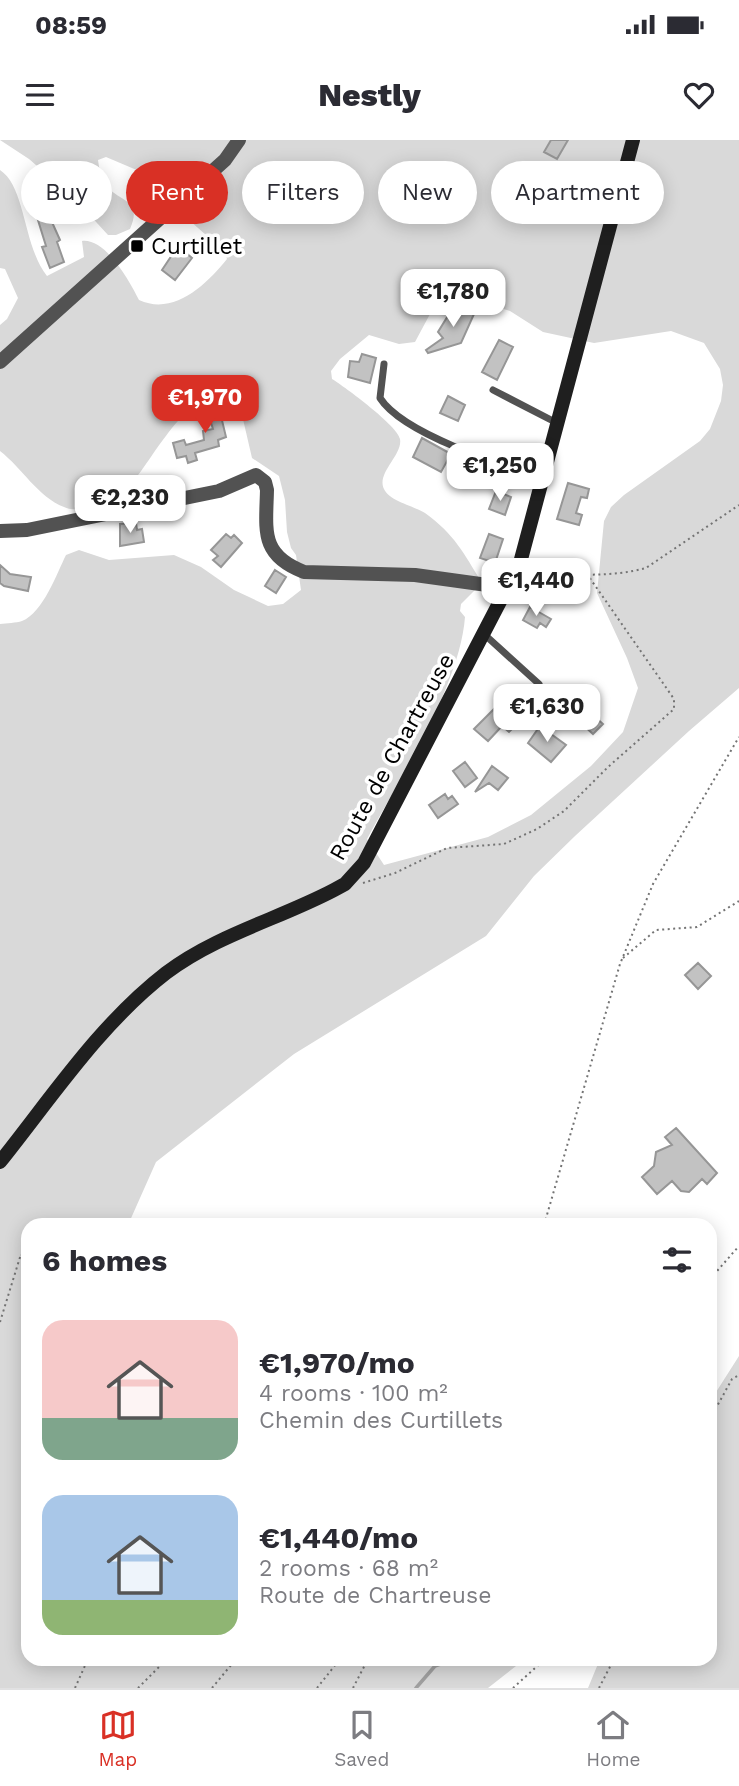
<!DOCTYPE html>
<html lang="en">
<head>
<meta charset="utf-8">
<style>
  body { margin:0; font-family:"Work Sans",sans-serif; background:#f7f7f7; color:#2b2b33; height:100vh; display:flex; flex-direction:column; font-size:26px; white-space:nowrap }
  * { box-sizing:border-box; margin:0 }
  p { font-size:23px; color:#7c7c81 }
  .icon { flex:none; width:38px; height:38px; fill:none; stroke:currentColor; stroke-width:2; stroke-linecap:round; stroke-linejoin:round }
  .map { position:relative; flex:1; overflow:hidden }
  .details { position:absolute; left:21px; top:1078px; width:696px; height:448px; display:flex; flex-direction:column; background:#fff; border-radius:21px; box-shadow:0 4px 18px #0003 }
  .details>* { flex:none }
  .banner { position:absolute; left:21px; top:21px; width:698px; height:63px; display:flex; gap:14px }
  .price { position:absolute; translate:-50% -60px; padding:0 16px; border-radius:14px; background:#fff; color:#222; font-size:23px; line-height:46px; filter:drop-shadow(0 2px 4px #0008) }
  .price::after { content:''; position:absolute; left:50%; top:42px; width:21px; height:16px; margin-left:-10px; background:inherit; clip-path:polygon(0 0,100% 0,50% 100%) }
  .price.current { background:#d93025; color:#fff }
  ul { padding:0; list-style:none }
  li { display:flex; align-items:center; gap:21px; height:175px; padding:0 21px }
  li span { display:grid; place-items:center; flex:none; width:196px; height:140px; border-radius:21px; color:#555 }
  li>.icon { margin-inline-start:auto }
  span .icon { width:84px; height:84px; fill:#fffc; stroke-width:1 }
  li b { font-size:30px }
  h2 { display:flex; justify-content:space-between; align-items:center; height:84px; padding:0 21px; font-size:30px }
  .chip { padding:0 24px; border-radius:32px; background:#fff; box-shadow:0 4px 18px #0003; font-size:24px; line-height:63px }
  .chip.current { background:#d93025; color:#fff }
  .status { display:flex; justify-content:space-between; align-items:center; height:49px; padding:0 35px; background:#fff; direction:ltr }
  .status svg { height:19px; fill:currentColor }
  header { display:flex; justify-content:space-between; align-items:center; height:91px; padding:0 21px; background:#fff; font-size:32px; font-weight:800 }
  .tab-bar { display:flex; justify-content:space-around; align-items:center; height:98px; border-top:2px solid #e1e1e2; background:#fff; font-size:19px; color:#7c7c81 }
  .tab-bar a { display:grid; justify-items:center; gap:4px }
  .tab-bar .current { color:#d93025 }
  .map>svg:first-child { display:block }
</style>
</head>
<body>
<div class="status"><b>08:59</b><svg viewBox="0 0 49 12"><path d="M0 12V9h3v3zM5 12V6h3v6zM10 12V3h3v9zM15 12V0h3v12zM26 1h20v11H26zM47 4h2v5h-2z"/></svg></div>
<header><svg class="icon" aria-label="menu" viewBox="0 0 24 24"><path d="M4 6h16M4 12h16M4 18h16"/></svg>Nestly<svg class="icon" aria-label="heart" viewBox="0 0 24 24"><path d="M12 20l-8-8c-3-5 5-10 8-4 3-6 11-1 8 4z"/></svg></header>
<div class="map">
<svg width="739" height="1548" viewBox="0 0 739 1548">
  <rect width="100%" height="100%" fill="#fff"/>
  <path fill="#d9d9d9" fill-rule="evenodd" d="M0,0H739V548L689,591L575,696L534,736L486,796L294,914L156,1022L128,1085H28V1519H342L350,1526L354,1519H525L488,1548H0V484C7,483 16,483 22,481C43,473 57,433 66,415L79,410L109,420L174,415L201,427L234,450L268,466L283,464L301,450L296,415L291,408L287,392L285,360L279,336L252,318L239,262C202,226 155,315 136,338C125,350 106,360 90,366C82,369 72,371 64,367C38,357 22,328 0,311V185L7,179L18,158L5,129L0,128V30C26,47 23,106 47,136L84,117L82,101C106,98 130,142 139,160C174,176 206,145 227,119L224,111L189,80L188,72L192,65L189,39L176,30L139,31L106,17L98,20C99,26 100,36 104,42C116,63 144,57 130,89L116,95H108L75,59L29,19ZM453,153L510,171L543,192L594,203L671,191L704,203L720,229L723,245L721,261L710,289L700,301L624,355L611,367L604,381L597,453L627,518L638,548L623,592L591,626L531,675L488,697L384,725L367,699C400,638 460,545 465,477L460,471L461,464L482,443C463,412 455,395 425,373C414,366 389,361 384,349C376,333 403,315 400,299C398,286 345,247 332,239L331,231L340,219L369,195L399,204L415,202L430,174Z
    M739,1216V1548H588L600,1519H710L711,1260Z"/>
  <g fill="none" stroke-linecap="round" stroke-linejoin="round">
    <path stroke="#a0a0a0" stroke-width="3.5" d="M416,1548L435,1526L454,1519"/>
  </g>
  <path fill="#c2c2c2" stroke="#969696" stroke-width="2" d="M551,0H568L557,19L544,12Z
    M174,36L183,45L160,65L152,58Z
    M48,58L56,78L51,80L60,100L57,102L64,122L50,128L42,107L46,106L33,64Z
    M178,106L192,118L175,140L162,130Z
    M454,166L474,174L461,203L428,213L426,210L443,198L438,192Z
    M499,200L513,207L497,240L482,232Z
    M362,214L376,218L370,243L348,237L350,221L359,222Z
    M448,256L465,265L458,281L440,273Z
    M225,260L228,268L220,272L226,297L218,300L219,306L195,313L197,320L188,323L186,316L177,318L173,303L184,300L186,305L204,300L203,291L213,289L206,267Z
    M422,298L451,314L441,332L413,317Z
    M568,343L589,349L587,358L581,357L576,373L582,375L579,385L557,379Z
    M496,351L511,357L505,375L489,369Z
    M136,383L137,390L142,389L144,402L120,406V384Z
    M226,394L231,398L234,395L242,403L221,427L213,420L218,416L211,410Z
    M489,394L503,399L495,423L480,418Z
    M0,425L10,434L31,437L28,451L4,446L0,443Z
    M275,430L286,437L276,453L265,446Z
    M530,467L551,479L546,487L540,483L537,488L523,480Z
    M576,560L603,584L593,594L566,569Z
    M512,563L525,576L509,592L502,586L488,601L474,589L496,567Z
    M540,586L566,605L551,622L528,603Z
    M465,622L477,638L465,647L453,631Z
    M492,626L508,638L498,650L489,643L475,652Z
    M445,654L448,659L452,656L458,664L438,678L429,665Z
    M698,823L711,836L698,849L685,835Z
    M676,988L717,1033L707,1044L702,1039L689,1052L681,1051L672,1041L657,1054L642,1037L654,1026L656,1012L672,1005L665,997Z"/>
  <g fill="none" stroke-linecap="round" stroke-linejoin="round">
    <path stroke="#747474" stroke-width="2" stroke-dasharray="2 3.5" stroke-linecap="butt" d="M533,427C567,437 613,437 646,428L739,365
      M363,743L395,733L447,708L504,704L537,689L564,671L608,627L674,569V559L587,434
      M623,818L656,790L697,787L739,761
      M544,1085L620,824L653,744L739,597
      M710,1139L739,1106
      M0,1182L21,1114L28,1122
      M710,1279L732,1239L739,1235
      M75,1548L88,1519
      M138,1548L167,1519
      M212,1548L236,1519
      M317,1548L340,1519
      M353,1548L368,1519
      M513,1548L545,1519
      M599,1548L614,1519"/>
    <path stroke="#525252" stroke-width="7" d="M384,224L380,258C403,294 503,326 544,337
      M493,250L557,283
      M485,495L539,544"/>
    <path stroke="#525252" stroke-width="14" d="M0,391L27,390L219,351L256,335L265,342L267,350C266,391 260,415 304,432L415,435L509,448"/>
    <path stroke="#525252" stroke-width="14" d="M0,222L225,20L239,0"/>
    <path stroke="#1f1f1f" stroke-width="14" d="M0,1022C52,957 100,884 166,833C216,795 279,779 334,750L345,744L364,723L520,423L633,0"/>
  </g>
  <rect fill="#000" stroke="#fff" stroke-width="2.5" x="130" y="99" width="14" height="14" rx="3.5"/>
  <g text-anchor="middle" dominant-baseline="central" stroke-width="7" stroke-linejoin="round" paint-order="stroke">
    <g font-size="23" fill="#000" stroke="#fff" text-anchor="start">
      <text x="151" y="106">Curtillet</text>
    </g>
    <g font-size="23" fill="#000" stroke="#fff">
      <text transform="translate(392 617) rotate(-61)">Route de Chartreuse</text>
    </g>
  </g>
</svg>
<b class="price" style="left:453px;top:189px">€1,780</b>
<b class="price current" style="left:205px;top:295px">€1,970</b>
<b class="price" style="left:500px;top:363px">€1,250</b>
<b class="price" style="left:130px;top:395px">€2,230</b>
<b class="price" style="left:536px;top:478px">€1,440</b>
<b class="price" style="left:547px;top:604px">€1,630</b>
<div class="banner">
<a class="chip">Buy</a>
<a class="chip current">Rent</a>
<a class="chip">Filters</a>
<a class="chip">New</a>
<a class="chip">Apartment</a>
</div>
<section class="details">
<h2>6 homes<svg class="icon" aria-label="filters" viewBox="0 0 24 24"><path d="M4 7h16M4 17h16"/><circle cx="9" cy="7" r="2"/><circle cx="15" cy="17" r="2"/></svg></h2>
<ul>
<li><span style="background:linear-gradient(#f6c9c9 70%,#7fa58c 0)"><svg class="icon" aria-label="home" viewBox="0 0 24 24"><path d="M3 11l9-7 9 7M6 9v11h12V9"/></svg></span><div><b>€1,970/mo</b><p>4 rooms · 100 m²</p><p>Chemin des Curtillets</p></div></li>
<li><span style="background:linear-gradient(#a9c7e8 75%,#8fb573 0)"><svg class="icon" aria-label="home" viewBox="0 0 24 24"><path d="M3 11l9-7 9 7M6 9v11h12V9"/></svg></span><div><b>€1,440/mo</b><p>2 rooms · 68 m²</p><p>Route de Chartreuse</p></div></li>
</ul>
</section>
</div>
<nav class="tab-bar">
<a class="current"><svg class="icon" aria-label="map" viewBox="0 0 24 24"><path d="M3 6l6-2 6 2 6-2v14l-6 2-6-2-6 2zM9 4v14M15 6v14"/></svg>Map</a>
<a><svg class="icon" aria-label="saved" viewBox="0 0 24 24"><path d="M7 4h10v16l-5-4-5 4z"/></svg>Saved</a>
<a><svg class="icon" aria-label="home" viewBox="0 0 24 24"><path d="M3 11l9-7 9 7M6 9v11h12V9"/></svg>Home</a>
</nav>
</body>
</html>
